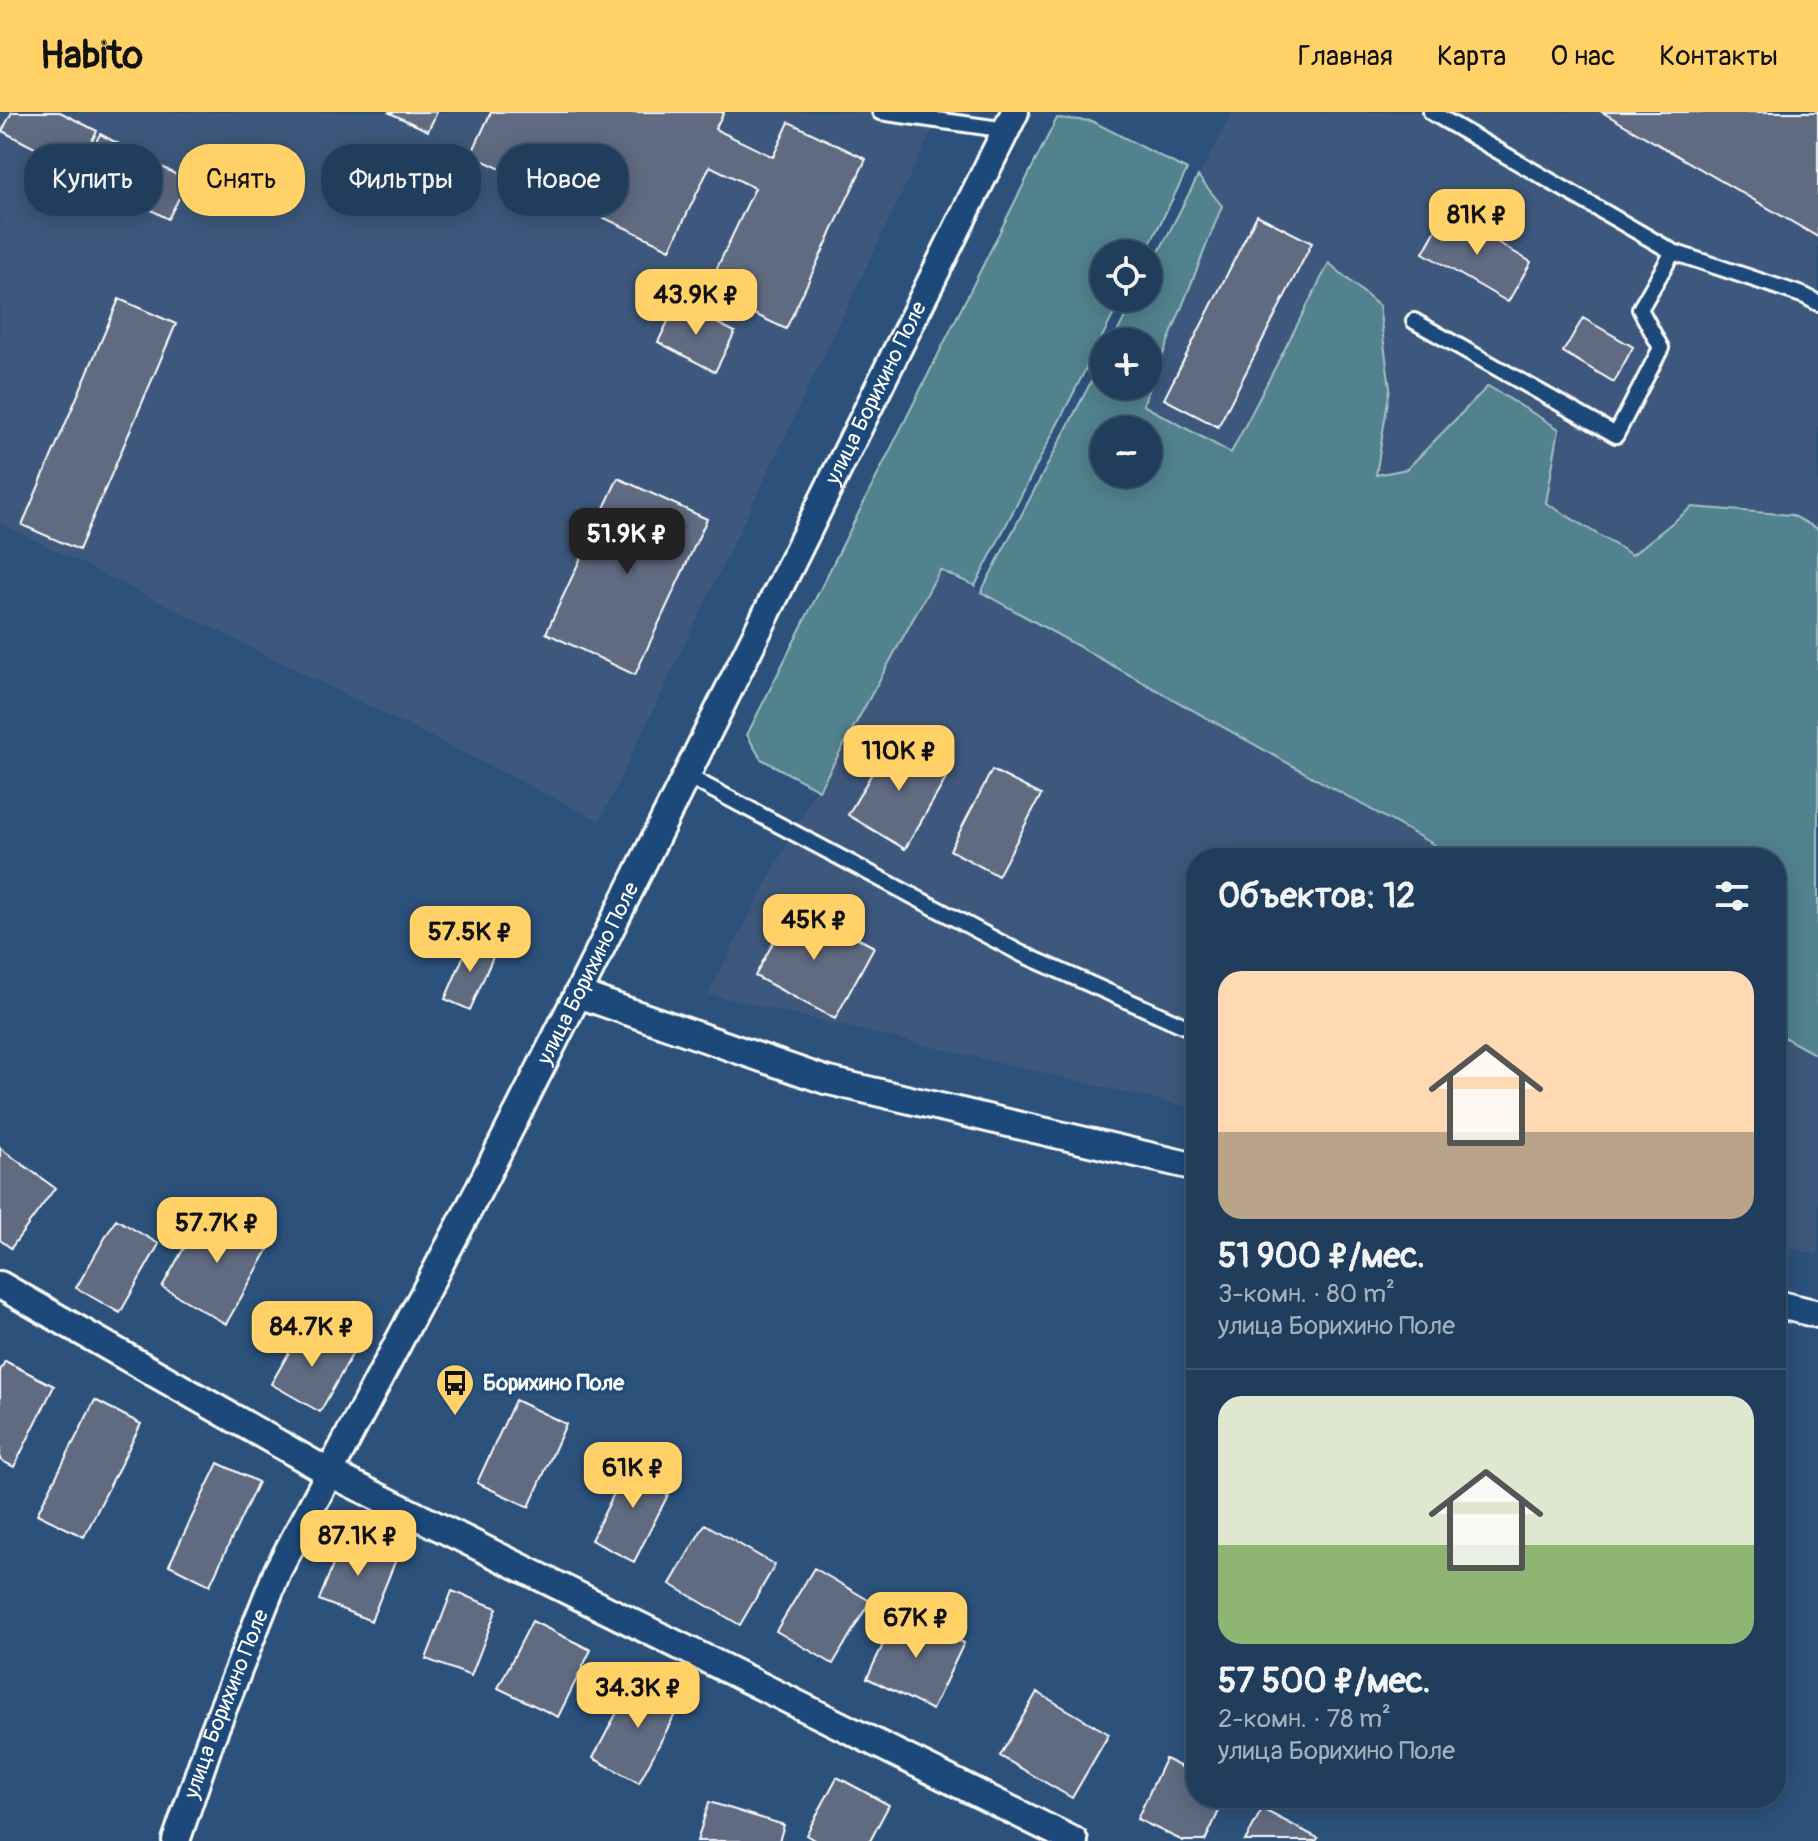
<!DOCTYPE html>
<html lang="ru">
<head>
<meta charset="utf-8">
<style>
  body { margin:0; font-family:Pangolin,sans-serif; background:#294462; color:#f1f3f6; height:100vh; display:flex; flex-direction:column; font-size:30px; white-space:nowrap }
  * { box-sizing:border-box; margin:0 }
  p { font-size:26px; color:#a2aebb }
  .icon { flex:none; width:44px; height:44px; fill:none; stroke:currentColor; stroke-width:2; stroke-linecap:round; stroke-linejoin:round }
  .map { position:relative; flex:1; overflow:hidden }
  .details { position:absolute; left:1186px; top:736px; width:600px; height:960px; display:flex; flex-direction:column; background:#213d5c; border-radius:32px; box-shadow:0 4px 20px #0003,0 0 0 2px #3e5672 }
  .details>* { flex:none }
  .top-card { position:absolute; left:24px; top:32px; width:760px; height:72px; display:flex; gap:16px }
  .tools { position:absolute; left:1090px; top:128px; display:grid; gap:16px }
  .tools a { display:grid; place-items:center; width:72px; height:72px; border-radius:50%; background:#213d5c; box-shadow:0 4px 20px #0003,0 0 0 2px #3e5672; font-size:40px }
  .price { position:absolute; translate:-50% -68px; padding:0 18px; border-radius:16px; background:#ffd166; color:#111; font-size:26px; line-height:52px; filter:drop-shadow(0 2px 4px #0008) }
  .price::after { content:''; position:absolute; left:50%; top:48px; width:24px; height:18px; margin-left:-12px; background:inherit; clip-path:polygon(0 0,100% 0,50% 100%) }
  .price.on { background:#222; color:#fff }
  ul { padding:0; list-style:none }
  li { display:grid; align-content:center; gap:16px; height:424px; padding:0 32px }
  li+li { border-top:2px solid #3e5672 }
  li span { display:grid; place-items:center; height:248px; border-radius:24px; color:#555 }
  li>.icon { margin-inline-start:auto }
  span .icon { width:144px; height:144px; fill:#fffc; stroke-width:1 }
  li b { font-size:34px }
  h2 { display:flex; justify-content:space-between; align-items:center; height:96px; padding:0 32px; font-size:34px }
  .tag { padding:0 28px; border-radius:32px; background:#213d5c; box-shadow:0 4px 20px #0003,0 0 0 2px #3e5672; font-size:28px; line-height:72px }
  .tag.on { background:#ffd166; color:#111 }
  header { display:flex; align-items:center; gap:48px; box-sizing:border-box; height:112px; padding:0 40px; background:#ffd166; color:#111 }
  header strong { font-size:38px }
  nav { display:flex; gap:44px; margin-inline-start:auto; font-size:28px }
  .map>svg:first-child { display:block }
</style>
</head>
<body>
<header>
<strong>Habito</strong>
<nav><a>Главная</a><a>Карта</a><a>О нас</a><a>Контакты</a></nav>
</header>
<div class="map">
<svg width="1818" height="1729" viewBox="0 0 1818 1729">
  <rect width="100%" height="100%" fill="#2c517b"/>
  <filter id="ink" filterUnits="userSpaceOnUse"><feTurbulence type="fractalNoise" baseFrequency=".0125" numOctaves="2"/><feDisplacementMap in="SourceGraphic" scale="16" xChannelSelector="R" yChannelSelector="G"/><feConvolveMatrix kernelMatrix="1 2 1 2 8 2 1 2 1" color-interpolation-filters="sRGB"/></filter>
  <g filter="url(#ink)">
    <path fill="#3c597c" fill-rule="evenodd" d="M0,0H941L600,709L0,411Z
      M1233,0H1818V1143L1776,1133V746H1196V997L708,882L932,457L982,480L1104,245V274H1148V230H1112L1135,186H1148V161ZM1104,318H1148V362H1104Z"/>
    <path fill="#51828d" stroke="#a8c0c6" stroke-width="2" fill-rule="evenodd" d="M1057,6L1092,9L1187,58L1145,142H1104V186H1122L975,474L940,458L819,678L761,647L747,623Z
      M1198,64L1222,94L1143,293L1231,341L1329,151L1379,194L1390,276L1376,363L1407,357L1488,274L1559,317L1546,391L1632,443L1692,395L1792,403L1818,417V944L1776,921V746H1458L981,480L1104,245V274H1148V230H1112L1135,186H1148V161ZM1104,318H1148V362H1104Z"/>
    <path fill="#606b80" stroke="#fff" stroke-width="2" d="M12,0H60L97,19L77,58L2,19Z
      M388,0H437L428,19Z
      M491,0H724L715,17L773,45L789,10L866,47L786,217L706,179L755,76L710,54L670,137L471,43Z
      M1602,0H1818V125Z
      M100,22L188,69L168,107L80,60Z
      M1446,100L1531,150L1508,190L1423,141Z
      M1257,103L1312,131L1218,315L1164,287Z
      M119,187L176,212L79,438L22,413Z
      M677,191L735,220L715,260L658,230Z
      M1583,206L1633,235L1614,270L1563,240Z
      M618,366L707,407L635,563L546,521Z
      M893,625L951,658L905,737L848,703Z
      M992,658L1041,683L998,764L950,738Z
      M794,792L874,835L835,907L755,864Z
      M471,827L496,838L470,898L445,887Z
      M0,1036L55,1076L11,1136L0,1128Z
      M207,1095L272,1131L226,1212L162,1175Z
      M116,1107L159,1132L120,1201L76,1176Z
      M304,1214L353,1241L320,1300L271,1272Z
      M5,1249L54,1274L14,1355L0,1348V1259Z
      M95,1288L141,1312L84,1425L37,1402Z
      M515,1288L566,1312L529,1395L477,1371Z
      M631,1347L675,1369L634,1450L591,1428Z
      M218,1351L258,1370L210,1473L169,1453Z
      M705,1412L775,1453L740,1513L670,1472Z
      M345,1423L397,1445L371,1509L319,1488Z
      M814,1456L870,1489L833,1552L776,1519Z
      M452,1479L497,1496L471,1564L426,1547Z
      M899,1499L964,1531L932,1598L867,1566Z
      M532,1509L591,1538L558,1605L498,1576Z
      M636,1564L682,1589L639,1671L593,1646Z
      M1037,1580L1109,1622L1072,1686L1000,1644Z
      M1165,1647L1196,1662V1686H1225L1205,1729H1183L1137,1707Z
      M837,1665L889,1693L870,1729H816L806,1723Z
      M709,1690L784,1713L779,1729H697Z
      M1262,1697L1318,1726L1316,1729H1245Z"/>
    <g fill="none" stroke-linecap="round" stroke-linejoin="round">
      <defs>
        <path id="service" d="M880,0L1007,18
          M1431,0L1673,140L1805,184L1818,191
          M1414,209L1616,323L1661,236L1640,197L1673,140
          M687,664L1022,842L1196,919"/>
        <g id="minor">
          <path d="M578,882L825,968L1196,1055"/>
          <path d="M0,1173L330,1361L1074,1729"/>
          <path d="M1776,1192L1818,1202"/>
          <path id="s1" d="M176,1729L210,1629L278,1458L473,1089L578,882L1015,0"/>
        </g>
      </defs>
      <use href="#service" stroke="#fff" stroke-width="20"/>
      <use href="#minor" stroke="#fff" stroke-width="32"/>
      <use href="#service" stroke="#1f4a7a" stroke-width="14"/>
      <use href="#minor" stroke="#1f4a7a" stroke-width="26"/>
    </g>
  </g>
  <defs>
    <symbol id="bus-pin" viewBox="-11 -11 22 30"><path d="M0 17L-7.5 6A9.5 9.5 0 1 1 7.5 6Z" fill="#ffd166" stroke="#1f4a7a"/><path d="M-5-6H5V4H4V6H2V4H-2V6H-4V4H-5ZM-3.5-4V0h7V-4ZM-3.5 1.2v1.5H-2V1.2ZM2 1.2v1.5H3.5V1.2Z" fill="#111"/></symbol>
  </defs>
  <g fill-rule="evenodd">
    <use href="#bus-pin" x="433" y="1249" width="44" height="60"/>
  </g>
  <g text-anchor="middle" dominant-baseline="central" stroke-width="6" stroke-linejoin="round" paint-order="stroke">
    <g font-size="22" fill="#fff" stroke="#1f4a7a">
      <text stroke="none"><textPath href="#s1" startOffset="1610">улица Борихино Поле</textPath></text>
      <text stroke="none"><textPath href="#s1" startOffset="962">улица Борихино Поле</textPath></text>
      <text stroke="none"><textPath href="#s1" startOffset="146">улица Борихино Поле</textPath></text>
    </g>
    <g font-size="22" font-weight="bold" fill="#fff" stroke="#1f4a7a" text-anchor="start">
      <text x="483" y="1271">Борихино Поле</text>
    </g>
  </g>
</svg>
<div class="tools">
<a><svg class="icon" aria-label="locate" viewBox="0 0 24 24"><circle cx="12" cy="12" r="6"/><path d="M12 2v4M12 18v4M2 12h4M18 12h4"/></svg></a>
<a>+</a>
<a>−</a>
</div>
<b class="price" style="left:1477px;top:145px">81K ₽</b>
<b class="price" style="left:696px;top:225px">43.9K ₽</b>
<b class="price on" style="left:627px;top:464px">51.9K ₽</b>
<b class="price" style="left:899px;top:681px">110K ₽</b>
<b class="price" style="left:814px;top:850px">45K ₽</b>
<b class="price" style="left:470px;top:862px">57.5K ₽</b>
<b class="price" style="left:217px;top:1153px">57.7K ₽</b>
<b class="price" style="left:312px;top:1257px">84.7K ₽</b>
<b class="price" style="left:633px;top:1398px">61K ₽</b>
<b class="price" style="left:358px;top:1466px">87.1K ₽</b>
<b class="price" style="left:916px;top:1548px">67K ₽</b>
<b class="price" style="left:638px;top:1618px">34.3K ₽</b>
<div class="top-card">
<a class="tag">Купить</a>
<a class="tag on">Снять</a>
<a class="tag">Фильтры</a>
<a class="tag">Новое</a>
</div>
<section class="details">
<h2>Объектов: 12<svg class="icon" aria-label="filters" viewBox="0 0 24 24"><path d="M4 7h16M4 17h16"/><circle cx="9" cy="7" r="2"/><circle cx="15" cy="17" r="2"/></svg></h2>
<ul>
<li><span style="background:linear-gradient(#ffd9b3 65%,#b9a48a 0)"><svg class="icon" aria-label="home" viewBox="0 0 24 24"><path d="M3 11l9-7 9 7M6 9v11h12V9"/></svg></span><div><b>51 900 ₽/мес.</b><p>3-комн. · 80 m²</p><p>улица Борихино Поле</p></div></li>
<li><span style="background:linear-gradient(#dfe7d0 60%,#8fb573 0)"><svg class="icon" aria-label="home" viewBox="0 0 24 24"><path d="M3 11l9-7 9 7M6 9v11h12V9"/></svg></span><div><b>57 500 ₽/мес.</b><p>2-комн. · 78 m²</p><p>улица Борихино Поле</p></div></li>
</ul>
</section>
</div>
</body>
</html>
